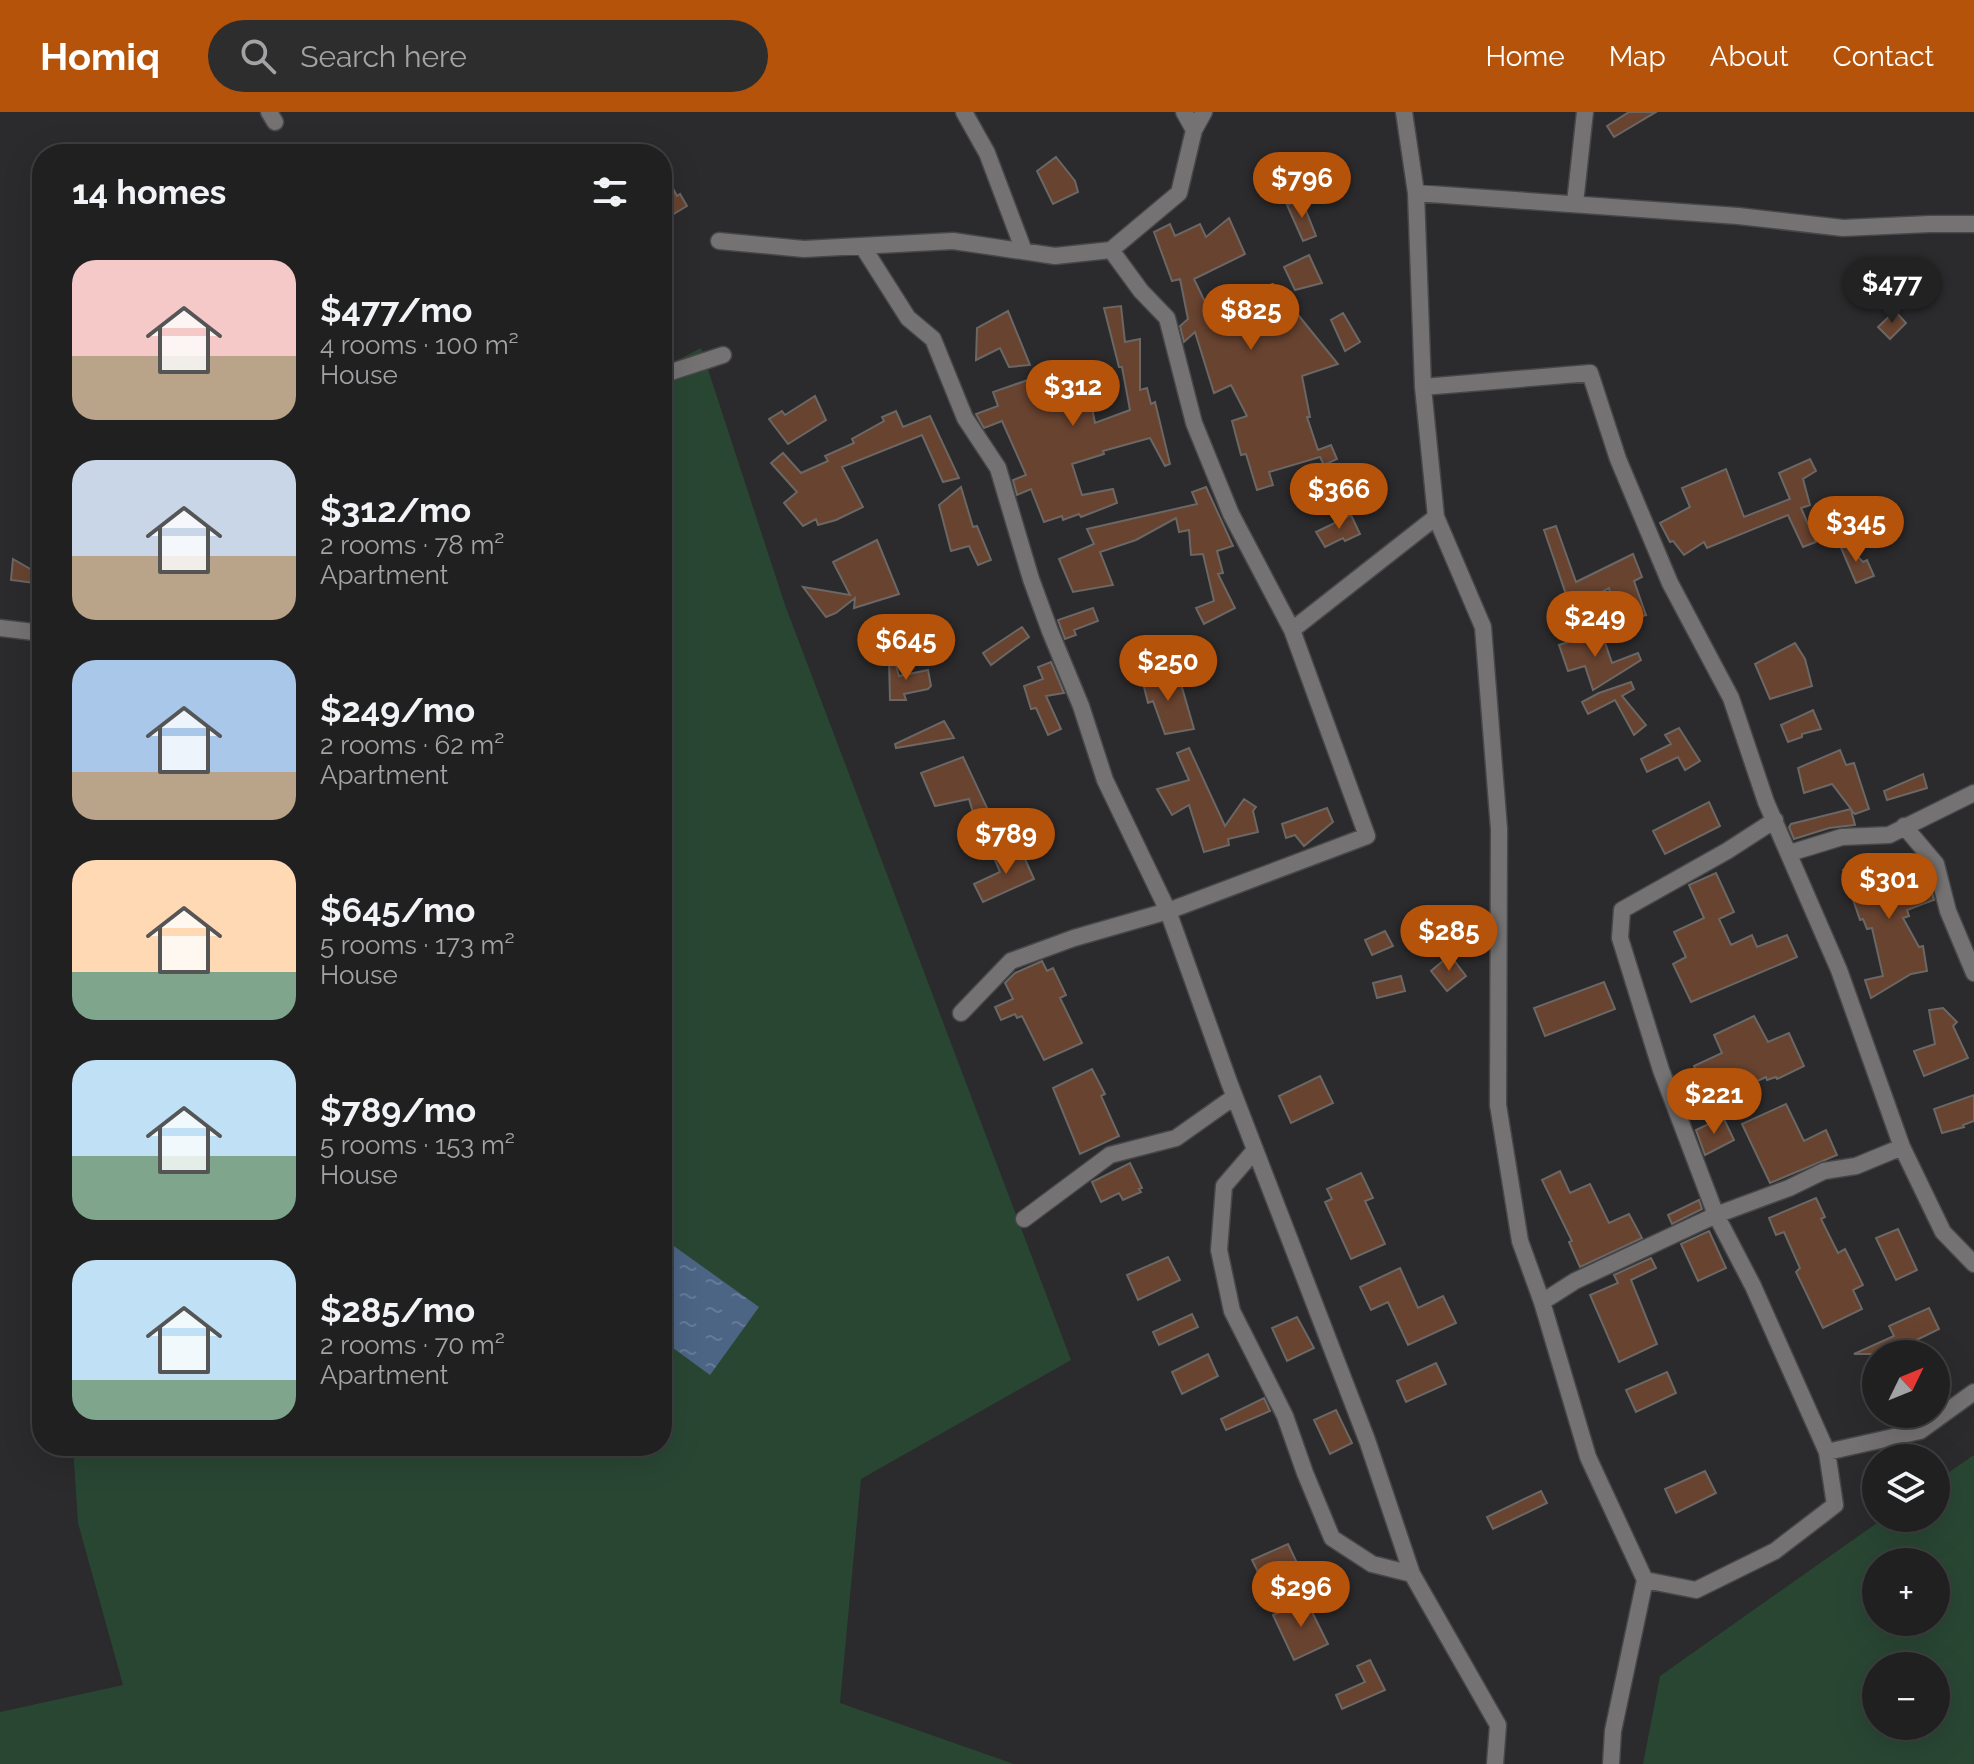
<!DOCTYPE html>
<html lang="en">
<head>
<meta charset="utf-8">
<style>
  body { margin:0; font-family:Raleway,sans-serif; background:#2d2d2e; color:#f1f3f6; height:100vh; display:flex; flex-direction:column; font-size:30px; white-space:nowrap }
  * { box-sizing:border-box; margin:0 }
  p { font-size:26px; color:#a2a3a5 }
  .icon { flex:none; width:44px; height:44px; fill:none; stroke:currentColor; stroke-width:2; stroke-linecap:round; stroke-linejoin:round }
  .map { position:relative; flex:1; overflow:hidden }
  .details { position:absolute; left:32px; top:32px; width:640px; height:1312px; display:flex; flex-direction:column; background:#202021; border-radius:32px; box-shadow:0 8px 32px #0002,0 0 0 2px #3d3e3f }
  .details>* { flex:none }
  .needle { width:52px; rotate:47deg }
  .buttons { position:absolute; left:1862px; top:1228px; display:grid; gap:16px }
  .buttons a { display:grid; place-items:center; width:88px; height:88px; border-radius:50%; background:#202021; box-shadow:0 8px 32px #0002,0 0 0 2px #3d3e3f; font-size:40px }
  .price { position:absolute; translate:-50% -68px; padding:0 18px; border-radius:28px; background:#b45309; color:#fff; font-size:26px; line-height:52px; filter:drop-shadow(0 2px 4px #0008) }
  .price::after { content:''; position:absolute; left:50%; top:48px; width:24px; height:18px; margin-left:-12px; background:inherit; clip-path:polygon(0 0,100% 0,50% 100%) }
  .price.active { background:#222; color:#fff }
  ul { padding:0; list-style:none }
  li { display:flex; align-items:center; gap:24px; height:200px; padding:0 40px }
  li span { display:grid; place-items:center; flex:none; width:224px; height:160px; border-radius:24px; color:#555 }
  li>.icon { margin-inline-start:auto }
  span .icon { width:96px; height:96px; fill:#fffc; stroke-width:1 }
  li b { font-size:34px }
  h2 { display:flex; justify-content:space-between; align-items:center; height:96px; padding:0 40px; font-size:34px }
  header { display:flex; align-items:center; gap:48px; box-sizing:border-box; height:112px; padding:0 40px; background:#b45309; color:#fff }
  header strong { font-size:38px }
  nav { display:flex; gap:44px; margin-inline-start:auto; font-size:28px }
  .search { width:560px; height:72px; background:#2d2d2e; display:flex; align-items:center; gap:20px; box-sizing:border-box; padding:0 28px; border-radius:44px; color:#a2a3a5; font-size:30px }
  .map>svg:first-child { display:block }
</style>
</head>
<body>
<header>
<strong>Homiq</strong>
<div class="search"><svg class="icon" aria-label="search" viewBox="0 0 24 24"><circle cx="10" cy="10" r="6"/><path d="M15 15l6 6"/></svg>Search here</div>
<nav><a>Home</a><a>Map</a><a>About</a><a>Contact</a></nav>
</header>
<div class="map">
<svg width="1974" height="1652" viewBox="0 0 1974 1652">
  <defs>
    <pattern id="water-ripples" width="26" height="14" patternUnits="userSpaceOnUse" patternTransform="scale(2)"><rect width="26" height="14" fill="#4c6585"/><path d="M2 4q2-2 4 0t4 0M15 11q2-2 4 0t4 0" fill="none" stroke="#657a96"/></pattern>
  </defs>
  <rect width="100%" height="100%" fill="#2b2a2c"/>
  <path fill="#294633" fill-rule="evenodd" d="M701,236L785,493L1071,1248L861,1367L840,1591L1014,1652H0V1600L123,1573L78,1411L73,1334H662V256Z
    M1974,1343V1652H1643L1660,1564L1884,1406H1936V1369ZM1876,1450H1936V1510H1876ZM1876,1554H1936V1614H1876Z"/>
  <path fill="url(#water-ripples)" d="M664,1127L759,1195L710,1263L662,1228Z"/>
  <path fill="#684330" stroke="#6a6765" stroke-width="2" d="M1629,0H1656L1614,25L1607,14Z
    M1056,45L1075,69L1078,80L1053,92L1037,59Z
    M662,56L677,84L680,82L687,94L672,103L662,87Z
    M1301,86L1316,124L1303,129L1287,93Z
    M1229,106L1245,142L1194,167L1206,192L1273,172L1338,252L1302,264L1310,305H1307L1318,338L1331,333L1337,347L1324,353L1320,345L1269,360L1273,373L1257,378L1246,342L1241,343L1232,309L1247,304L1231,273L1214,281L1195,220L1184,230L1180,214L1188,207L1180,167L1172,169L1154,120L1170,112L1175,124L1200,112L1206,125Z
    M1309,143L1322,171L1295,178L1284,155Z
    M1121,194L1125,230L1140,227V278L1147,276L1151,292L1155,290L1170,352L1165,354L1150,326L1103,339L1104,342L1072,352L1082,383L1113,377L1117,391L1081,405L1079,402L1063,408L1062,404L1044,410L1031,377L1017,383L1013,368L1026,363L1002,309L984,316L976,302L998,294L993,280L1083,249L1095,311L1130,298L1122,255H1119L1104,196Z
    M1008,199L1030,253L1009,255L1000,236L976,248L977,216Z
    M1895,199L1906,211L1890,227L1878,215Z
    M1343,201L1360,230L1345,239L1331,208Z
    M815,284L826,308L788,332L769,307L782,299L785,303Z
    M896,299L903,315L930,304L959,366L943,370L922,323L842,355L863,395L836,408L818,413L816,407L803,414L784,391L797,380L771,351L783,341L801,361L828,349L825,344L854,331L852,327L884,309L882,305Z
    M1810,347L1816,359L1803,367L1810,393L1801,396L1816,430L1803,435L1788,403L1707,436L1704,430L1684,443L1673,429L1670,430L1660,411L1690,395L1682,376L1726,357L1744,405L1790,387L1779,361Z
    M961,375L973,415L977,414L991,448L978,453L969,434L951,439L939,393Z
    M1206,375L1233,434L1217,439L1223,461L1218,462L1235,496L1204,512L1196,496L1214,489L1203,442L1191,443L1189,418L1179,420L1176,406L1136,428L1100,440L1113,473L1073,480L1059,447L1094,432L1087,417L1197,392L1192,380Z
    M1351,403L1360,422L1345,429L1343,426L1325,435L1316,420Z
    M1556,414L1576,470L1633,442L1642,465L1634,469L1646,503L1618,511L1609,476L1571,497L1544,418Z
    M1837,423L1863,450L1867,448L1874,464L1856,471L1836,424Z
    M877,428L899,482L854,496L855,486L836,501L826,505L803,475L850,483L833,450Z
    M13,447L32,458L42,472L11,468Z
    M1093,496L1098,509L1074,518L1076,523L1065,527L1058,508Z
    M1022,515L1029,525L991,553L983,541Z
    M1601,519L1612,551L1638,541L1641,548L1593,578L1585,554L1568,559L1559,533Z
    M1795,531L1805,547L1812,574L1770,587L1755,552Z
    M894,546L899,564L928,558L931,574L928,577L904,582L906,588H890L889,547Z
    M1051,550L1064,581L1046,584L1061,617L1048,623L1036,596L1031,597L1024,574L1043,567L1038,555Z
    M1155,556L1164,575L1179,565L1194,617L1165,622L1153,589L1148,591L1141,563Z
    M1631,570L1634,577L1622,584L1646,613L1634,623L1615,588L1588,602L1582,590L1599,581Z
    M1813,598L1821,617L1802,622V625L1788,630L1781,613Z
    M944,609L954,626L896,636L895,632Z
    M1679,616L1700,649L1685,658L1678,645L1647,660L1641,647L1671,632L1665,623Z
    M1189,636L1225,714L1244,687L1256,695L1253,699L1258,720L1228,727L1229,733L1204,740L1189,693L1172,703L1157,677L1189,668L1177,641Z
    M1840,638L1846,653L1854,651L1869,697L1855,702L1851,698L1855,713L1829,716L1794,727L1789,715L1791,712L1851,697L1832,672L1804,681L1798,656Z
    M963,645L988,698L992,713L978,718L969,687L935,694L921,661Z
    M1923,662L1927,676L1887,688L1884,679Z
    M1709,690L1720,714L1665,742L1653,719Z
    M1327,696L1333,710L1304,734L1295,723L1286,726L1282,712Z
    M1020,736L1034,767L983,790L974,772L1000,760L995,748Z
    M1886,749L1893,780L1910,773L1926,758L1934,788L1907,798L1909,804L1903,806L1919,835L1923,834L1927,859L1911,862L1871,886L1865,868L1883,864L1872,816L1867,817L1863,807L1860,808L1843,758Z
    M1716,761L1734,800L1719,807L1731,833L1752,823L1757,835L1787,823L1797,845L1691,890L1673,852L1686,845L1674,820L1704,806L1689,773Z
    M1385,819L1393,834L1372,843L1365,828Z
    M1450,843L1466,864L1447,879L1431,859Z
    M1042,849L1047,859L1053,856L1066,883L1060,886L1082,931L1044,948L1022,904L1017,906L1015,902L1001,908L995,895L1013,887L1005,871L1015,861Z
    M1401,864L1405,879L1377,886L1373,871Z
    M1604,870L1615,897L1545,924L1534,896Z
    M1943,896L1957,910L1953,914L1968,946L1924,964L1914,939L1935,932L1929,898Z
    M1754,904L1768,930L1789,921L1804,954L1777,967L1776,965L1767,968L1766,965L1710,991L1694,954L1722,941L1714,923Z
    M1092,957L1105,982L1101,984L1119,1024L1080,1042L1053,976Z
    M1320,964L1333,991L1291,1011L1279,984Z
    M1974,983V1009L1963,1013L1964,1015L1942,1021L1934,997Z
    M1786,992L1804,1029L1826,1018L1837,1043L1770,1071L1742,1012Z
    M1723,1005L1734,1028L1705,1043L1696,1018Z
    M1130,1051L1142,1076L1139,1077L1141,1080L1123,1088L1119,1081L1101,1090L1092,1070Z
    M1560,1059L1570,1081L1590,1072L1609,1111L1629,1102L1642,1126L1580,1155L1569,1130L1572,1129L1542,1068Z
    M1361,1061L1373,1086L1365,1089L1385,1132L1351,1147L1325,1090L1332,1087L1327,1077Z
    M1816,1086L1825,1105L1821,1107L1838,1141L1845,1137L1863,1173L1853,1178L1862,1197L1823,1216L1796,1160L1800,1156L1784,1120L1776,1123L1769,1106Z
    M1699,1088L1702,1097L1672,1112L1668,1103Z
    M1898,1117L1917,1158L1896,1168L1876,1126Z
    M1709,1119L1726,1156L1698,1169L1681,1132Z
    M1168,1145L1180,1168L1138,1188L1127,1163Z
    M1651,1146L1656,1156L1631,1168L1657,1232L1619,1250L1590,1183L1618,1171L1614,1163Z
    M1400,1156L1418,1196L1443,1184L1456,1211L1408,1233L1388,1190L1371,1198L1360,1175Z
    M1929,1196L1939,1217L1888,1242H1854L1894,1224L1889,1214Z
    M1192,1202L1198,1215L1159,1233L1153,1220Z
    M1297,1205L1314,1236L1287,1249L1272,1216Z
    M1208,1242L1218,1264L1182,1282L1172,1260Z
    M1436,1251L1446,1272L1406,1290L1397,1269Z
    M1667,1260L1676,1281L1636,1300L1626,1278Z
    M1264,1286L1270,1299L1226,1318L1221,1307Z
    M1336,1298L1352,1331L1330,1342L1314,1308Z
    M1705,1359L1716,1381L1676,1401L1665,1377Z
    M1541,1379L1547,1391L1493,1417L1487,1405Z
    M1288,1432L1297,1451L1262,1468L1252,1448Z
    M1311,1485L1317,1498L1312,1500L1328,1532L1294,1548L1273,1503Z
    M1370,1548L1385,1578L1342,1597L1336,1583L1365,1570L1357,1554Z"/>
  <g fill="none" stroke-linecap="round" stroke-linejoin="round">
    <defs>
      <path id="street" d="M269,0L275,10
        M964,0L987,41L1024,139
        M1184,0L1194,18
        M1404,0L1416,81L1423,275L1436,405L1483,515L1499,717L1498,993L1520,1129L1542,1190L1588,1345L1645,1468L1613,1619L1611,1652
        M1416,81L1738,104L1843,116L1930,112H1974
        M1575,91L1585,0
        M719,129L804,137L953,129L1055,144L1111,138L1179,81L1194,18L1204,0
        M863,135L908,206L933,227L965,306L998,356L1031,467L1050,519L1081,594L1105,668L1168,799L1229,970L1367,1328L1412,1462L1498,1613L1495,1652
        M662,263L723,243
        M1423,275L1590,261L1618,347L1670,471L1731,586L1766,690L1839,858L1902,1035L1943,1120L1974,1152
        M0,516L42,521
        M1292,518L1436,405
        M1775,708L1727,739L1622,798L1620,826L1661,958L1716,1103L1753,1174L1827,1340
        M1904,714L1936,752L1948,799L1974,861
        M1790,741L1842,725L1889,723L1974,681
        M961,901L1011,849L1074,826L1168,799L1367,724L1292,518L1231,402L1194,311L1167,206L1141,179L1111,138
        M1255,1038L1224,1074L1219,1138L1232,1199L1285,1304L1305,1361L1332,1426L1372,1452L1412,1462
        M1024,1107L1110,1043L1176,1026L1234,985
        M1542,1190L1575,1169L1716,1103L1789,1076L1824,1059L1856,1054L1902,1035
        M1645,1468L1696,1478L1775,1439L1835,1393L1827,1340L1920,1319L1974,1280"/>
    </defs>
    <use href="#street" stroke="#474648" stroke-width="19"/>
    <use href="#street" stroke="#747272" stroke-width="16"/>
  </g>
</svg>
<div class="buttons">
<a><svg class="needle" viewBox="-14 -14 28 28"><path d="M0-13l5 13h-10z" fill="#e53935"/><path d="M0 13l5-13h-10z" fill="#a2a3a5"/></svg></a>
<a><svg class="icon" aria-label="layers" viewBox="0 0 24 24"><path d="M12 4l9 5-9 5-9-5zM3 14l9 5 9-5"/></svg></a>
<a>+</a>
<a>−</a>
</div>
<b class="price" style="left:1302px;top:108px">$796</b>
<b class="price active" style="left:1892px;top:213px">$477</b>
<b class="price" style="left:1251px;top:240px">$825</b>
<b class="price" style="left:1073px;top:316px">$312</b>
<b class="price" style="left:1339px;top:419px">$366</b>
<b class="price" style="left:1856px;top:452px">$345</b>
<b class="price" style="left:1595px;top:547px">$249</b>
<b class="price" style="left:906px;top:570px">$645</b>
<b class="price" style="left:1168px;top:591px">$250</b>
<b class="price" style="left:1006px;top:764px">$789</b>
<b class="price" style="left:1889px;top:809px">$301</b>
<b class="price" style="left:1449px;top:861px">$285</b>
<b class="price" style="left:1714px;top:1024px">$221</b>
<b class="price" style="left:1301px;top:1517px">$296</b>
<section class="details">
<h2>14 homes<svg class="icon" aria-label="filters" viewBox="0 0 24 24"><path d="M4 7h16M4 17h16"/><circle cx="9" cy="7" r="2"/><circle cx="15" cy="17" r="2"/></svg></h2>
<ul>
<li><span style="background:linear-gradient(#f6c9c9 60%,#b9a48a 0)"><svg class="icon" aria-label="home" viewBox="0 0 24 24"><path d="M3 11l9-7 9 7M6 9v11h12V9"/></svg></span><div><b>$477/mo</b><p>4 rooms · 100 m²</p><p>House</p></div></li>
<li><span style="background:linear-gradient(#c9d6e8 60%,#b9a48a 0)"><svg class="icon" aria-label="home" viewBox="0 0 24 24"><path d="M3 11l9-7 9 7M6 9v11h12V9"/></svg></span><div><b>$312/mo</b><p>2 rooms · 78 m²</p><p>Apartment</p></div></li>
<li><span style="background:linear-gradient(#a9c7e8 70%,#b9a48a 0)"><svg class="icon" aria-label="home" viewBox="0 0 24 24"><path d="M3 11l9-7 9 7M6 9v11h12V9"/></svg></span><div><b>$249/mo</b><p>2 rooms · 62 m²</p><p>Apartment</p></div></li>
<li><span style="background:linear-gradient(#ffd9b3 70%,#7fa58c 0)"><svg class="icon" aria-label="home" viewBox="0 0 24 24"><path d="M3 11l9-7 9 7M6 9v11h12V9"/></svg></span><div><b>$645/mo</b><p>5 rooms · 173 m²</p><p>House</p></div></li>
<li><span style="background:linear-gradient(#bfe0f5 60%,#7fa58c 0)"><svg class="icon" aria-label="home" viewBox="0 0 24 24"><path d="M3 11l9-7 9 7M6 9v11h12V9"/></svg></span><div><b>$789/mo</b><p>5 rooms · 153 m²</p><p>House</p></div></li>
<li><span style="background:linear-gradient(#bfe0f5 75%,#7fa58c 0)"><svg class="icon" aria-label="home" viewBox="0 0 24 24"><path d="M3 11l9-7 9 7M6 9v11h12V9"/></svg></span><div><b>$285/mo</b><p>2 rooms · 70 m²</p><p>Apartment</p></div></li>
</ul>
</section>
</div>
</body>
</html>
